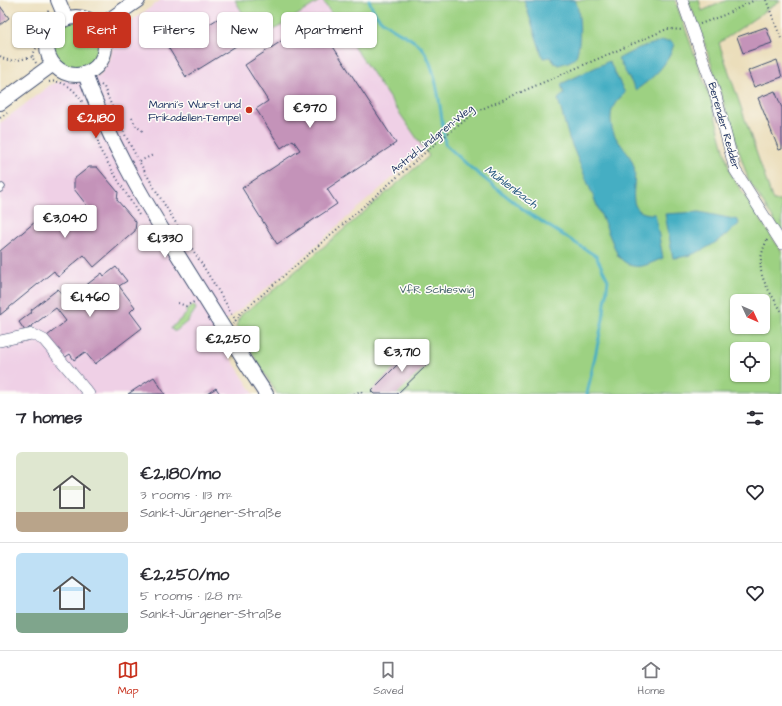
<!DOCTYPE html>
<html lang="en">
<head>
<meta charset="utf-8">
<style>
  body { margin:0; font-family:"Architects Daughter",sans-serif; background:#f7f7f7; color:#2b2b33; height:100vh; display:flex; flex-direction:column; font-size:15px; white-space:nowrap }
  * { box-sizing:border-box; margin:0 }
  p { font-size:13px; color:#7c7c81 }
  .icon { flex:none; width:22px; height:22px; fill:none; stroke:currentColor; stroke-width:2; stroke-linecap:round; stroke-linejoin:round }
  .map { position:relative; height:394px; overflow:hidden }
  .panel { display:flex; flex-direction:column; background:#fff; flex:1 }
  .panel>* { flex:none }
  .guide { position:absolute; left:12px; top:12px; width:400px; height:36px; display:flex; gap:8px }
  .needle { width:26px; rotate:134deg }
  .fabs { position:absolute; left:730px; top:294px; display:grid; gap:8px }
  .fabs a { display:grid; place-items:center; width:40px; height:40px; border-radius:6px; background:#fff; box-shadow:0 1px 3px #0004; font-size:20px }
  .price { position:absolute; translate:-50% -34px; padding:0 9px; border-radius:4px; background:#fff; color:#222; font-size:13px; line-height:26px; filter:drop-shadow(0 1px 2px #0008) }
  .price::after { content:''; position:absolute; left:50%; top:24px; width:12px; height:9px; margin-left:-6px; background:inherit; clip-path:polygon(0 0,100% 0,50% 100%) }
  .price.current { background:#c8321e; color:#fff }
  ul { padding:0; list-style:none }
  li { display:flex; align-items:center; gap:12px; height:100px; padding:0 16px }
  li+li { border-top:1px solid #e1e1e2 }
  li span { display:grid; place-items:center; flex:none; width:112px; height:80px; border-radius:6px; color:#555 }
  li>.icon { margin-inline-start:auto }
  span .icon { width:48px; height:48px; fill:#fffc; stroke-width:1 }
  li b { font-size:17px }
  h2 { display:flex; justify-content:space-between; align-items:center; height:48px; padding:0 16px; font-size:17px }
  .pill { padding:0 14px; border-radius:6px; background:#fff; box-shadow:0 1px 3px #0004; font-size:14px; line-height:36px }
  .pill.current { background:#c8321e; color:#fff }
  .tabs { display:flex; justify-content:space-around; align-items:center; height:56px; border-top:1px solid #e1e1e2; background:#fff; font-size:11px; color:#7c7c81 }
  .tabs a { display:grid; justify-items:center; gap:2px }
  .tabs .current { color:#c8321e }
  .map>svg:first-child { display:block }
</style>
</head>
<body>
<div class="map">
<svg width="782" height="394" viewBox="0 0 782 394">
  <rect width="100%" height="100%" fill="#fdfcf7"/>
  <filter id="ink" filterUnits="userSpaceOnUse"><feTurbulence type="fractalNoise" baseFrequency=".025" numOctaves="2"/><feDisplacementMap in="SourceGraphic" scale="8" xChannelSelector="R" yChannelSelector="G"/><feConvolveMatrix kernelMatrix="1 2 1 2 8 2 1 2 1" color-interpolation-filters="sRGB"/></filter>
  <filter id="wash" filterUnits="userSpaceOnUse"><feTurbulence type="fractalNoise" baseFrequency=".012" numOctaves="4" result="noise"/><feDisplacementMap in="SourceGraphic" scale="16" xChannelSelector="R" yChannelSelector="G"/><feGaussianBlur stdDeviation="0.9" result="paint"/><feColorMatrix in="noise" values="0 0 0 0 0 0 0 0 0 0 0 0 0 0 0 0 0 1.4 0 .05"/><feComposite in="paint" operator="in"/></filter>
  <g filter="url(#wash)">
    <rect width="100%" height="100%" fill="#ebdebb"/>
    <path fill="#efd0e6" d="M161,0H235L259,40L322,0L424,150L267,288L213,331L254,394H0V123L50,85L66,79L76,83L100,75L110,59L114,38L131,21Z"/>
    <path fill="#9dd182" stroke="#5c8070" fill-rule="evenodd" d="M235,0H321L258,40Z
      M322,0H675L711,101L731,175L782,252V394H277L236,326L241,315L270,293L429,156ZM737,301H763V327H737ZM737,349H763V375H737Z
      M688,0H699L702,11L727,0H781L719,43L773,201H782V233L748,179L700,29Z
      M53 45a24 24 0 1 1 48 0a24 24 0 1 1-48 0Z
      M194,305L196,309L188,321L176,331H173L171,328L187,313L185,311Z"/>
    <path fill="#44aec3" stroke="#306e90" d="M524,0H575C581,11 581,46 576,56C573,62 564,63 559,65L554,63L551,57L543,58Z
      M662,41H671L674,44C668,65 653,78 636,90L618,59L639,48Z
      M609,61L625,93C615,102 610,108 611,122C612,142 630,149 634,167C638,186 622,215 655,214L663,258C644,266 634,273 618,256L569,138L558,99L564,94L561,84Z
      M699,212L738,220L739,224C721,240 698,257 673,258L665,214Z"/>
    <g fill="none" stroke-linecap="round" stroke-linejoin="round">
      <path stroke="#44aec3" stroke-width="3" d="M369,0C378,28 400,29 419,45C437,60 442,121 445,144L471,168L528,213L596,256L608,280L603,319L587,394"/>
    </g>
    <g id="blocks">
      <path fill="#c493b9" d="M0,6L9,18L0,25Z
        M219,18L236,46L186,77L168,47L188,34L189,37Z
        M315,19L396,143L327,189L337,204L277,244L242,188L300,150L293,140L281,148L256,109L268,101L245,65Z
        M766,27L772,43L743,53L737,37Z
        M777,60L782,77L754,87L748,71Z
        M775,91L782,108V149L779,150L758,98Z
        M89,167H97L118,192L117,200L136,222L135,231L94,267L84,255L58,277L54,271L0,315V251L52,208L70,230L92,212L74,189V179Z
        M116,267L127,281L119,286L135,307L130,312L142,328L95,364L85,352L74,360L70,354L64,358L47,336L66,321L56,308L25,331L19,322L32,312L31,310L58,289L67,300L102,273L104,276Z
        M409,344L428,364L397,394H374L371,391L404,358L400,353Z
        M154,377L165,394H128Z
        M216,388L220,394H207Z"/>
    </g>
  </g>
  <g filter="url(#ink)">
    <use href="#blocks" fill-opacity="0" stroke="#3a496c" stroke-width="1"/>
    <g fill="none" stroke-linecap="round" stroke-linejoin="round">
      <defs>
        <path id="service" d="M0,189L2,187"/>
        <path id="minor" d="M682,0L716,96L735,170L782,244
          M0,341L32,334L44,340L89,394"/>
        <path id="tertiary" d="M58,0L66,19
          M47 46a29 29 0 1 1 58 0a29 29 0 1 1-58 0Z
          M99,27L138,0
          M85,74C108,139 140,194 176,252C206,300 235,347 266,394
          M0,103L53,64"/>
      </defs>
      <use href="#service" stroke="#3a496c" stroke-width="7"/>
      <use href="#minor" stroke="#3a496c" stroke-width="12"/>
      <use href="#tertiary" stroke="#3a496c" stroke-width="16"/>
      <path stroke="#3a496c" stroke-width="2" stroke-dasharray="1 3" stroke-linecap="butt" d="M766,0L782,41
        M700,24L724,15L755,0
        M0,56C8,64 22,59 32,57
        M36,63L32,57L48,22V8
        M49,82C64,79 76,91 83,103
        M101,85L104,87C136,171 192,243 236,321
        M0,118L7,113
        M132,118L136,126L144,132
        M97,137L100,150L139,215
        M140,161L153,155
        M767,240C752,272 766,285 782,312
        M178,303L186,306L194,302
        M233,324L240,314L436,143L477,111L667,29L683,30
        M354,394L361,391L363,394"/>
      <use href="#service" stroke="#fff" stroke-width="5.5"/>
      <use href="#minor" stroke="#fff" stroke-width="11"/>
      <use href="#tertiary" stroke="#fff" stroke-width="14"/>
    </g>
  </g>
  <circle fill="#c8321e" stroke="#fdfcf7" stroke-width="1.5" cx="249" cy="110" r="4"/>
  <g text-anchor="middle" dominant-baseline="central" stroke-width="3" stroke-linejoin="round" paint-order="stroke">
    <g font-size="11" fill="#1b2f5e" stroke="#fdfcf7" text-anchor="end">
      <text x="241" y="104">Manni's Wurst und<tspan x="241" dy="13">Frikadellen-Tempel</tspan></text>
    </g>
    <g font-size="11" fill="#1b2f5e" stroke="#fdfcf7">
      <text transform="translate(724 126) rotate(74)">Berender Redder</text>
      <text transform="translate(432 139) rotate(-39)">Astrid-Lindgren-Weg</text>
    </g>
    <g font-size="11" fill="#426069" stroke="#fdfcf7">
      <text x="437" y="289">VfR Schleswig</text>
    </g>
    <g font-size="12" font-style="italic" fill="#295b81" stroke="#fdfcf7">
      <text transform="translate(511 187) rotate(37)">Mühlenbach</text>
    </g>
  </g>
</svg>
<div class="fabs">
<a><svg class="needle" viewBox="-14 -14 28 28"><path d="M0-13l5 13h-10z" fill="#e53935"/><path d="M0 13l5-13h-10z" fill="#7c7c81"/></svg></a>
<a><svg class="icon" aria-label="locate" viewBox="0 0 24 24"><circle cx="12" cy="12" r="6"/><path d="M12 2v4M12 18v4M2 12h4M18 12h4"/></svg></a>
</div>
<b class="price" style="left:310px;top:129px">€970</b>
<b class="price current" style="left:96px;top:139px">€2,180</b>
<b class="price" style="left:65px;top:239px">€3,040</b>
<b class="price" style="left:165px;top:259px">€1,330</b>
<b class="price" style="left:90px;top:318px">€1,460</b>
<b class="price" style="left:228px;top:360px">€2,250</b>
<b class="price" style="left:402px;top:373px">€3,710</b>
<div class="guide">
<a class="pill">Buy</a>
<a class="pill current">Rent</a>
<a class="pill">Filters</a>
<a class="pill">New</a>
<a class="pill">Apartment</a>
</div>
</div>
<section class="panel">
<h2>7 homes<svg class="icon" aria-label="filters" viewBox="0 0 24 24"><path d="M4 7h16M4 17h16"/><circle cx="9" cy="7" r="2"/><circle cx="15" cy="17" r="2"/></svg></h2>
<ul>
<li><span style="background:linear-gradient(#dfe7d0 75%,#b9a48a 0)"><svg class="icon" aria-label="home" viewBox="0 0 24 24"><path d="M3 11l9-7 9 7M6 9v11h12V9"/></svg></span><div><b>€2,180/mo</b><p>3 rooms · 113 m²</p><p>Sankt-Jürgener-Straße</p></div><svg class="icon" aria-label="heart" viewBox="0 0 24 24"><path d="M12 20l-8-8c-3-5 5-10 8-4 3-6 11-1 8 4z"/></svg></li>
<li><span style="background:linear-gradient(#bfe0f5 75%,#7fa58c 0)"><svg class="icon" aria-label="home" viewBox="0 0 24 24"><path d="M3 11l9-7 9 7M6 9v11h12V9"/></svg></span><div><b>€2,250/mo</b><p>5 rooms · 128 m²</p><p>Sankt-Jürgener-Straße</p></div><svg class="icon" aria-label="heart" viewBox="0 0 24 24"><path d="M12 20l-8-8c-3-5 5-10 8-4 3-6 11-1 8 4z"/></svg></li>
</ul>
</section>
<nav class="tabs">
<a class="current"><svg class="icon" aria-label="map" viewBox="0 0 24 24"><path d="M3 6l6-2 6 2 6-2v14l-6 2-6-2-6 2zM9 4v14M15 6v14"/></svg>Map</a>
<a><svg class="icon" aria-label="saved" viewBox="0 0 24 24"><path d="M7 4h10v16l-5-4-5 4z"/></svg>Saved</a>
<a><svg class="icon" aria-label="home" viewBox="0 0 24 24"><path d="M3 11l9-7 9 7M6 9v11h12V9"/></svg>Home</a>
</nav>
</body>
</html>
